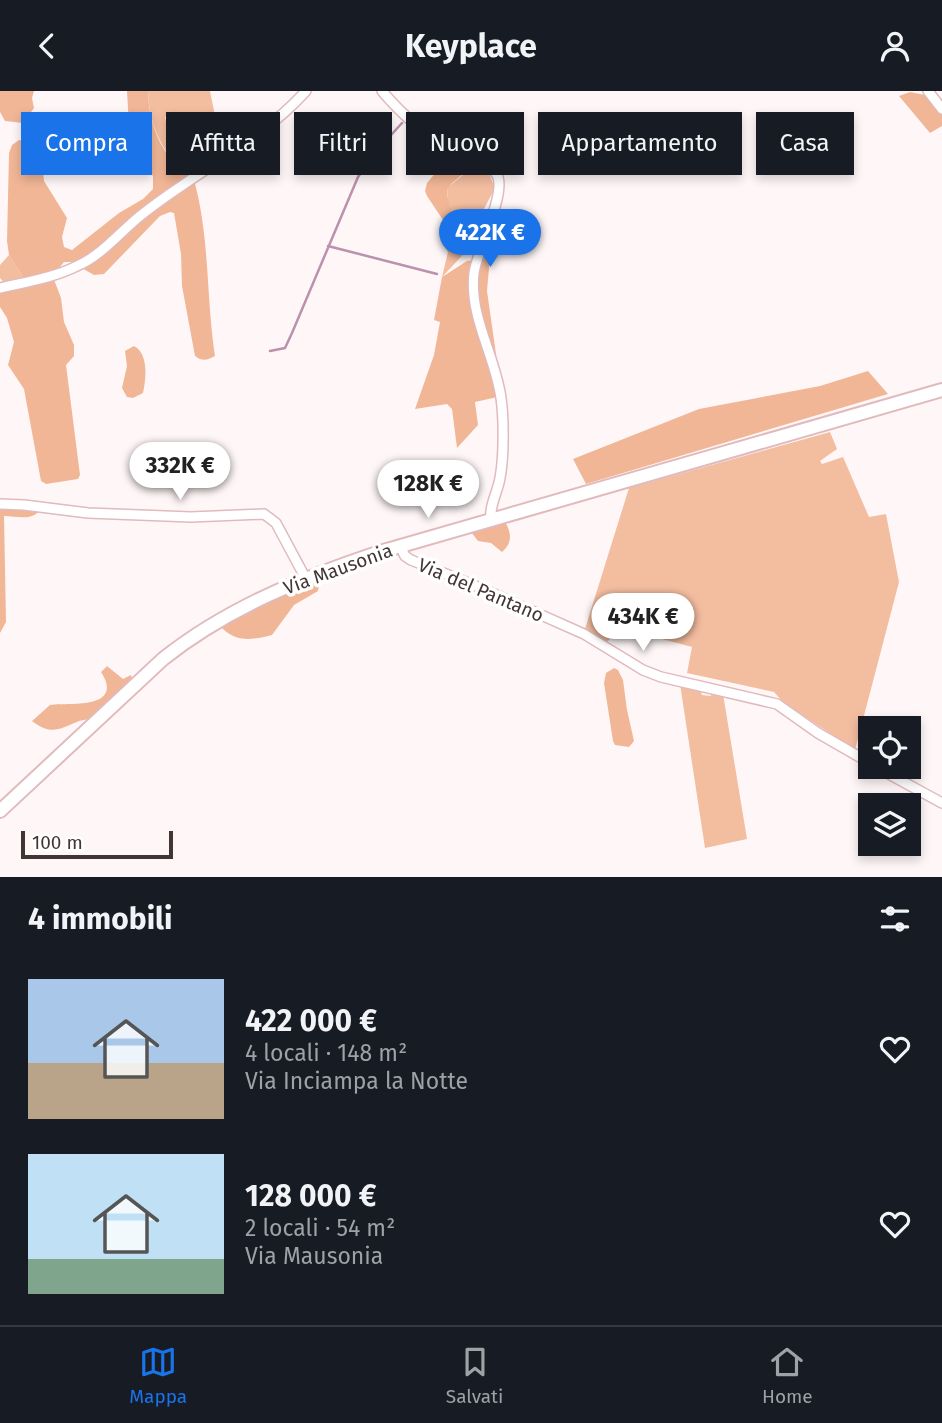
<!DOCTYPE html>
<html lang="it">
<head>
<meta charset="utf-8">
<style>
  body { margin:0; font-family:"Fira Sans",sans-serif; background:#20242c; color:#f1f3f6; height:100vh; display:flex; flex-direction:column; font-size:26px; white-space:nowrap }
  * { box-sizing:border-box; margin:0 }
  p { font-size:23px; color:#9ea1a6 }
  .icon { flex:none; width:38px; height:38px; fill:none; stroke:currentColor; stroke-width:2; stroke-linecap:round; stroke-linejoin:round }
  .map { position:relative; height:786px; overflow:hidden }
  .details { display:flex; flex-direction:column; background:#171b24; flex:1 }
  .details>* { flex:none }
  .top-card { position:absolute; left:21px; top:21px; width:901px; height:63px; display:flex; gap:14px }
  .fabs { position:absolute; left:858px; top:625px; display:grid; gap:14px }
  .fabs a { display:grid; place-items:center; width:63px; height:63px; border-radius:0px; background:#171b24; box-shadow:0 4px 10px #0003; font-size:35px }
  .scale { position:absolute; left:21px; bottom:18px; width:152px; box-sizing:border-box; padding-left:7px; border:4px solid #433435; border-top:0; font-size:19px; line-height:24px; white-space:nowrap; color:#433435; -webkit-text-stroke:5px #fff; paint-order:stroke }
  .price { position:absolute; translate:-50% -60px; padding:0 16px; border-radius:24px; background:#fff; color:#222; font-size:23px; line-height:46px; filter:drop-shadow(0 2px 4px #0008) }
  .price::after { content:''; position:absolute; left:50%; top:42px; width:21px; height:16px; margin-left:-10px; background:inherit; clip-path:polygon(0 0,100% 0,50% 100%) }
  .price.active { background:#1a73e8; color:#fff }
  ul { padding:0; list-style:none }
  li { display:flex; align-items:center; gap:21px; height:175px; padding:0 28px }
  li span { display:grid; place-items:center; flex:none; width:196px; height:140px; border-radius:0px; color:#555 }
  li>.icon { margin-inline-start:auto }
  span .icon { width:84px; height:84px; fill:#fffc; stroke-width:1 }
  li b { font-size:30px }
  h2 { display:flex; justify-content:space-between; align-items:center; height:84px; padding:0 28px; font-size:30px }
  .chip { padding:0 24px; border-radius:0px; background:#171b24; box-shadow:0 4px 10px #0003; font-size:24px; line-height:63px }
  .chip.active { background:#1a73e8; color:#fff }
  header { display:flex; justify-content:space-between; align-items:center; height:91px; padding:0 28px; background:#171b24; font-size:32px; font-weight:700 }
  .tab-bar { display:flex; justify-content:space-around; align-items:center; height:98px; border-top:2px solid #363941; background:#171b24; font-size:19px; color:#9ea1a6 }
  .tab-bar a { display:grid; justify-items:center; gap:4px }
  .tab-bar .active { color:#1a73e8 }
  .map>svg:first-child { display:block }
</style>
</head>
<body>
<header><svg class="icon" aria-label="back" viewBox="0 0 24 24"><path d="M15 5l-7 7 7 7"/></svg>Keyplace<svg class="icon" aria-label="person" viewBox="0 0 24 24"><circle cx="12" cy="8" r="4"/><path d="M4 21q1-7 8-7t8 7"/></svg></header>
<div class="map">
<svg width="942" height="786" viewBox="0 0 942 786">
  <rect width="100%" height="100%" fill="#fff7f7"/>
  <path fill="#f3bda0" d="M148,0H210L221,55L218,54V68L207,73L203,70L196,25L165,26L175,72C157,50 149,28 148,0Z
    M474,68L487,78L493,92V101L479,127L476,150L442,186L448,161H451L447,97L469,79Z
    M9,164L25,189L6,194L0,187V174Z
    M830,341L837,358L820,370L822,373L843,366L869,426L886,423L899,491L855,659L783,611L774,601L687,582L692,556L621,537L607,551L585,538L629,397Z
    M680,593L699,597L702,604L711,605L712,601L723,603L747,748L705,757Z"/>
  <path fill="#f1b696" d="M0,0H34L32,7L34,17L23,32L5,30L0,21Z
    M127,0H148C149,28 156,50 174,72L185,74L198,69L207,73L79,173L75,171H64L55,182L25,189L9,164L7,150L9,62L12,54L19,49L26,50L37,57L42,69L44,90L67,127L62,146L64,156L72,159L119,122L143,108L153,98V86L143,52L129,35Z
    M910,1L925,4L942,13V35L930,42L899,5Z
    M462,49L474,53C477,81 461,80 447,98C446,118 466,137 451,161H448L443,153V129L427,105L425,100L427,92L437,80L443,62L454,52Z
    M194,89C210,146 206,207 215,265C207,269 203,271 195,265L182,195L181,163L174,122L170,121L160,125L104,183L94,184L80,176L134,132Z
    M490,166L487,200L502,305L475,311L478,334L457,357L452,318L447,313L415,318L434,264L440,231L434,229L442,186L467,170Z
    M53,186L61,207L64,231L74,254V265L66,274L80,384L78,388L46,393L41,390L24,298L8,274L14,251L7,227L0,216V199Z
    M134,255C149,263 146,288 143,302L133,307L127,306L122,297L127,275L125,260Z
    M868,280L888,303L586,393L573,368L699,318L820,295Z
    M0,415L41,417C34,431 17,425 4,425L6,531L0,542Z
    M505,431C512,442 512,453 502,461L491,452L478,450L471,441Z
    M320,489L318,500L294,514L272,544C252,549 235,552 220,535L264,512Z
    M107,575L123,588L131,584L132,589C122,599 101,623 90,627C86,629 82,629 79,630C60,638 51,645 32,630L50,614C62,611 114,619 106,591C105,588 103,584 101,581Z
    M614,577L618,579L623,589L627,619L634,650L629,656L615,654L613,650L604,592L606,582Z"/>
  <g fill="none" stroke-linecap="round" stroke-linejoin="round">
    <path stroke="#bb91ad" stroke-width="2.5" d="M328,155L437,183
      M270,260L285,257L292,242L358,86L372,65L402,32"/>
    <defs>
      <path id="minor" d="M382,0C394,14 409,30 425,40C444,53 485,64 497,84C507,101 477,159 474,182C469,226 495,264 501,307C504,328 504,366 500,387C498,400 489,415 491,428
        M928,0L942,18
        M0,197C26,191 53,187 77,175C102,164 119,142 140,125C194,81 259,52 306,0
        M0,413L24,414L88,422L191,426L264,423L276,432L306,488
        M400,455L405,465L411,469L476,495L584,543L643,579L661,586L777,613L818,642L870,672
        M876,676L942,712"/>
      <path id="secondary" d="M0,720L163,568C227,517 302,487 380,461L942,299"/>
    </defs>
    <use href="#minor" stroke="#e1babd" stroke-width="12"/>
    <use href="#secondary" stroke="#e1babd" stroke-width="16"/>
    <use href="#minor" stroke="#fff" stroke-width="9"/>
    <use href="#secondary" stroke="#fff" stroke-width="12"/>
  </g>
  <g text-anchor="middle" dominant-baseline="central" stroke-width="7" stroke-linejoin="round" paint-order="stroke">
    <g font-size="19" fill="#433435" stroke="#fff">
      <text transform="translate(338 478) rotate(-20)">Via Mausonia</text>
      <text transform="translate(481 499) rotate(23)">Via del Pantano</text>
    </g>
  </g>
</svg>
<div class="fabs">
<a><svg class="icon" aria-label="locate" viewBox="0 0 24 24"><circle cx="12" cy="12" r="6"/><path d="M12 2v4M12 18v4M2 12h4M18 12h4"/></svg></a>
<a><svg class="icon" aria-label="layers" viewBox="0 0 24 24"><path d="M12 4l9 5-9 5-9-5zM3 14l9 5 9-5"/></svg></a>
</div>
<div class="scale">100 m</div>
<b class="price active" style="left:490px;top:178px">422K €</b>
<b class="price" style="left:180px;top:411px">332K €</b>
<b class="price" style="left:428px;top:429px">128K €</b>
<b class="price" style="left:643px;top:562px">434K €</b>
<div class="top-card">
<a class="chip active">Compra</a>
<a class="chip">Affitta</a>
<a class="chip">Filtri</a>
<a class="chip">Nuovo</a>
<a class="chip">Appartamento</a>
<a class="chip">Casa</a>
</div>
</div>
<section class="details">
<h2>4 immobili<svg class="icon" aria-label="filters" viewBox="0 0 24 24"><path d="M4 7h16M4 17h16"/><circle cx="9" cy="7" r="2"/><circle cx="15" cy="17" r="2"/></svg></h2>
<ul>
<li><span style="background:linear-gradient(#a9c7e8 60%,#b9a48a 0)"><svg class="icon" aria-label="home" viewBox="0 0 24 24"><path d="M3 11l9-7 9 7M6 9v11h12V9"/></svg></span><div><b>422 000 €</b><p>4 locali · 148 m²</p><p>Via Inciampa la Notte</p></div><svg class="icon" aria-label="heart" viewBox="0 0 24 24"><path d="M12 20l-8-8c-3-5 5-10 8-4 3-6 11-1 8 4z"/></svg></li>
<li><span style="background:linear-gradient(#bfe0f5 75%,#7fa58c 0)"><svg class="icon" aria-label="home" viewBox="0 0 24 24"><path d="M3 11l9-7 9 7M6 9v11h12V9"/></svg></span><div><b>128 000 €</b><p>2 locali · 54 m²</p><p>Via Mausonia</p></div><svg class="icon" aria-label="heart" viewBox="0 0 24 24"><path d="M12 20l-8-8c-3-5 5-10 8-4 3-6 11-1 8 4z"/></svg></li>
</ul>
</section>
<nav class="tab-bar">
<a class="active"><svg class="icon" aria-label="map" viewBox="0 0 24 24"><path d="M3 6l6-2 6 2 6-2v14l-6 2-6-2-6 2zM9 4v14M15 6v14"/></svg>Mappa</a>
<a><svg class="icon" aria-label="saved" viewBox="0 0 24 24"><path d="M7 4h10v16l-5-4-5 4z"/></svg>Salvati</a>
<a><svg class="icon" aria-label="home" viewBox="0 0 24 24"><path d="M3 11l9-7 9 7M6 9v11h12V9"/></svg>Home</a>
</nav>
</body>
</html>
